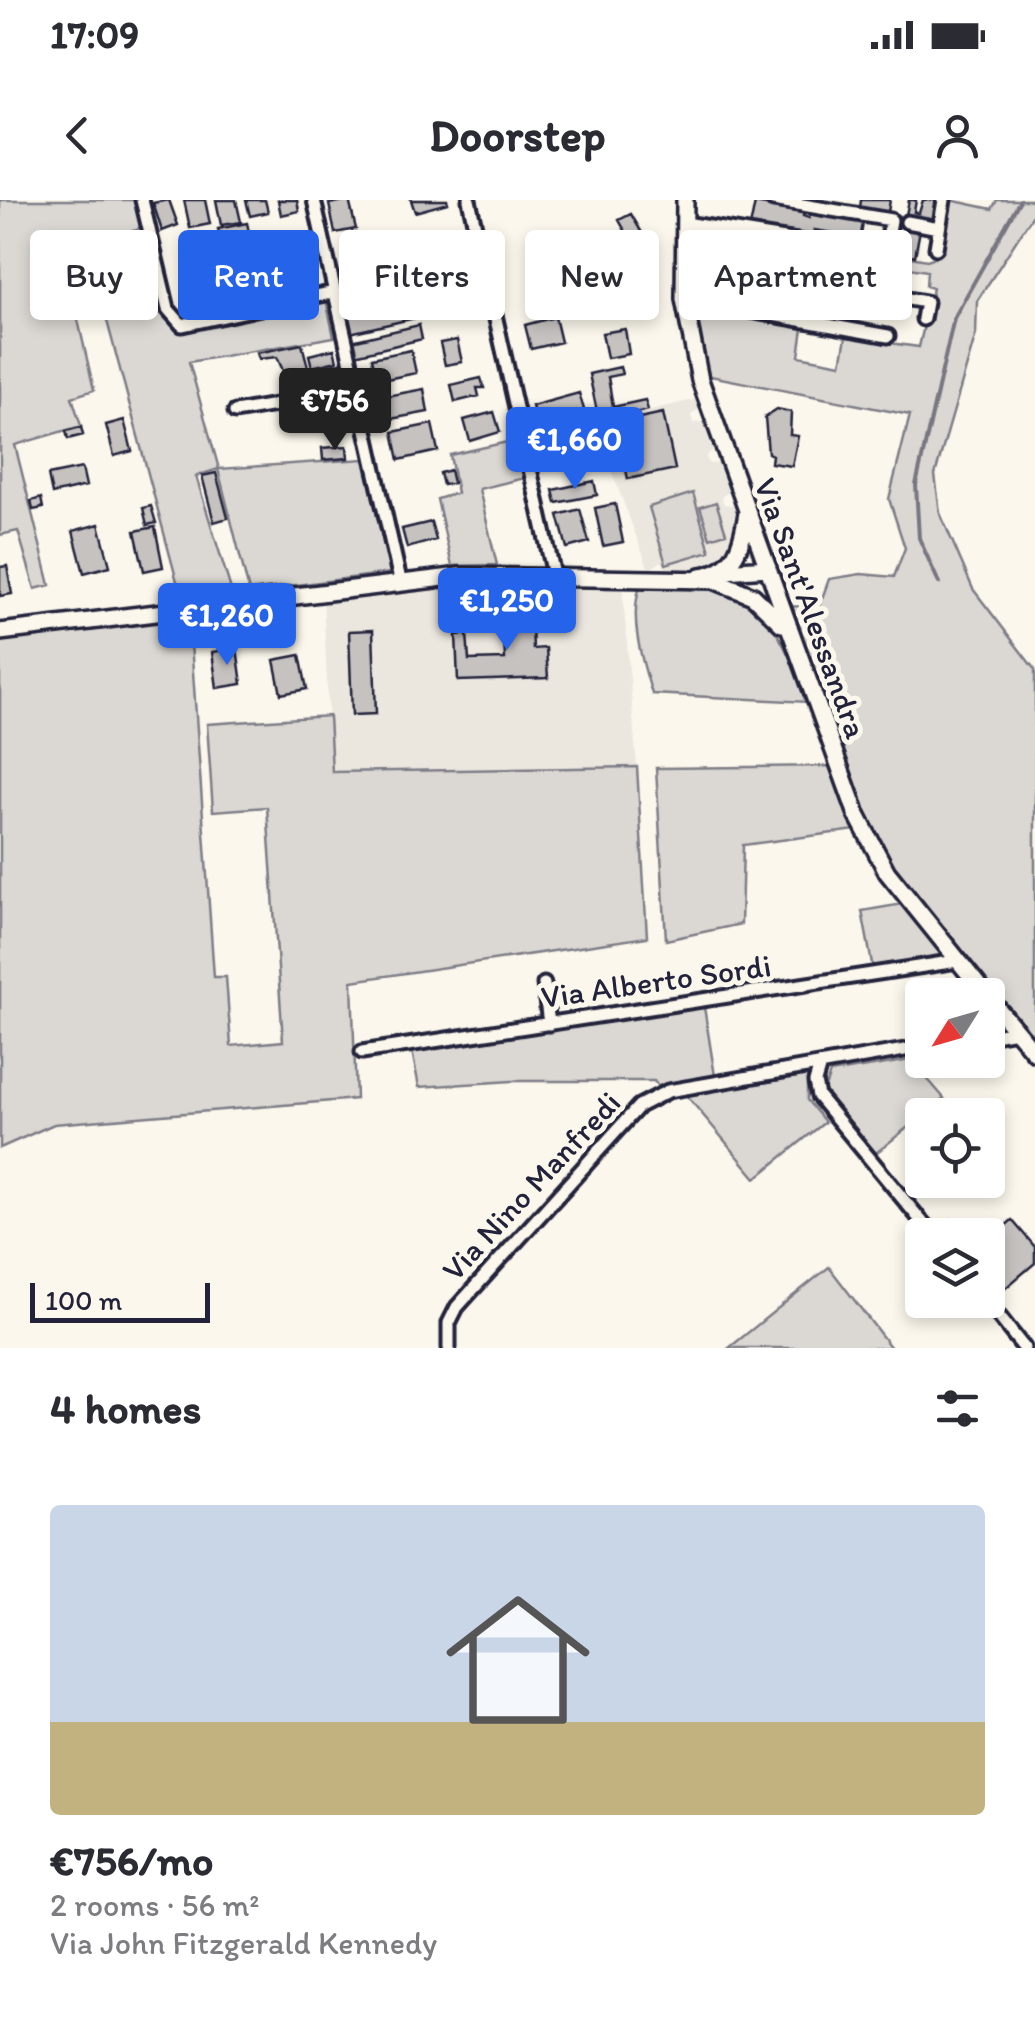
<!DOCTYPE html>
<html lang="en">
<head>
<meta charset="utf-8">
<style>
  body { margin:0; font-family:Itim,sans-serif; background:#f7f7f7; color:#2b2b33; height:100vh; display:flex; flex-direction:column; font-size:38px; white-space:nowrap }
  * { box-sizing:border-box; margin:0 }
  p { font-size:32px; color:#7c7c81 }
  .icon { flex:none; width:55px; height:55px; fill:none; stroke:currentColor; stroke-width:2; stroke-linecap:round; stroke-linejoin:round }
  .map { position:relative; height:1148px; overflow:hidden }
  .sheet { display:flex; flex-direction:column; background:#fff; flex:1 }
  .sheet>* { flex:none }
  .top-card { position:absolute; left:30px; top:30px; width:975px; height:90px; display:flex; gap:20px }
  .needle { width:65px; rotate:233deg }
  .controls { position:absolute; left:905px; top:778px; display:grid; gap:20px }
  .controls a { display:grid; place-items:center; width:100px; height:100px; border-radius:10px; background:#fff; box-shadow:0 5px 15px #0003; font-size:50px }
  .scale { position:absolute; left:30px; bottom:25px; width:180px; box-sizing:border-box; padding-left:10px; border:5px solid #22223b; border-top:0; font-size:28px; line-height:35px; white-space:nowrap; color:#22223b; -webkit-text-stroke:8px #fbf7ec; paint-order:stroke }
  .price { position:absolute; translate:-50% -85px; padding:0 22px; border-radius:10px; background:#2563eb; color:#fff; font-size:32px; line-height:65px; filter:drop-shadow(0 2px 5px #0008) }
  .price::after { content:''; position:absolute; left:50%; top:60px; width:30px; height:22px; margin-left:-15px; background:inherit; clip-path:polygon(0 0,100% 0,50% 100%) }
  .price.active { background:#222; color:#fff }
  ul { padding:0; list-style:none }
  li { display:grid; align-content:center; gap:20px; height:530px; padding:0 50px }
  li span { display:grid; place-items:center; height:310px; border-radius:10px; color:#555 }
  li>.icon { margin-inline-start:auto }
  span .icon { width:180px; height:180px; fill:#fffc; stroke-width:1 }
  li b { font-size:42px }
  h2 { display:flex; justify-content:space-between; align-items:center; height:120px; padding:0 50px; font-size:42px }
  .chip { padding:0 35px; border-radius:10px; background:#fff; box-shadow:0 5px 15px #0003; font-size:35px; line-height:90px }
  .chip.active { background:#2563eb; color:#fff }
  .status { display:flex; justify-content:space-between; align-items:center; height:70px; padding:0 50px; background:#fff; direction:ltr }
  .status svg { height:28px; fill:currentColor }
  header { display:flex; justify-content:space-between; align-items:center; height:130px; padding:0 50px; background:#fff; font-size:45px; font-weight:700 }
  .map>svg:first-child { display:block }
</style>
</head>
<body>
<div class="status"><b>17:09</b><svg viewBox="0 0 49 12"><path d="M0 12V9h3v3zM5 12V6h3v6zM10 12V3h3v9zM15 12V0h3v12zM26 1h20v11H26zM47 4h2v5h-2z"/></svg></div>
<header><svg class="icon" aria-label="back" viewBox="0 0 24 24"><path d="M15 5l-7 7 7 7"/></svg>Doorstep<svg class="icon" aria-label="person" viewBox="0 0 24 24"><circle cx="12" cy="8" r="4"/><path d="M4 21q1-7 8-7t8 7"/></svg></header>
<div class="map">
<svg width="1035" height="1148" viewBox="0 0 1035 1148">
  <rect width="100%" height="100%" fill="#fbf7ec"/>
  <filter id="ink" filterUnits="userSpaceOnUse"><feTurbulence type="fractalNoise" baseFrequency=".01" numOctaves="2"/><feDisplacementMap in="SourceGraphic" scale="20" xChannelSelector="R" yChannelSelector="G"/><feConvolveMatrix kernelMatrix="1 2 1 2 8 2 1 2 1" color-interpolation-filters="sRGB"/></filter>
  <g filter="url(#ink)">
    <path fill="#ebe7df" d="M697,199L700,208L691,215L693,223L705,222L715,249L706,256L709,264L719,263L730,291L721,297L724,304L736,306L740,336L724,361L700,371L667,370L662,361L649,370L607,259L599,222Z
      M451,382L622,383L637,567L331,572L323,396Z"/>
    <path fill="#dbd8d3" stroke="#7e7d87" stroke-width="2.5" d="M0,0H139L142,24L137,30L83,41L96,98L154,85L163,111L181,129L326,100L334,137L189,162L219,269L364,259L390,373L249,391L218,269L196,276L232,393L182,400L103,106L76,111L94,190L72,197L81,226L15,245L50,385L35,389L18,331L0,335Z
      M950,0L992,9L997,0H1035V12L977,101L976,134L935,275L940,313L973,389L1035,470V841L890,664L867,620L789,407L820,404L829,379L861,374L894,377L905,348L889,299L910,215L705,175L693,109L803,128L799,156L841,164L846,137L919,147L933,88L926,86L927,71L887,64L894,16H904L899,55L927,60L939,56Z
      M516,240L524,278L479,289L497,365L452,366L437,299L457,293L450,255Z
      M693,293L710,351L666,364L649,307Z
      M716,302L726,333L710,338L700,307Z
      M641,383C753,386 768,398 808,502L652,494C642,461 628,417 641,383Z
      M189,414L214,777H226L231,846L283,841L267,607L213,611L207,524L329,516L332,572L637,567L647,737L352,781L356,899L54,924L0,948V438Z
      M832,566L856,630L743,645L741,724L666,740L656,568Z
      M902,704L942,752L936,758L873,769L862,711Z
      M704,807L715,876L659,888L654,881H512L419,887L412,851Z
      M911,860L944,898L876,953L824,890L830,873Z
      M807,875V900L825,922L756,978L687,896Z
      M829,1067L891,1148H729Z"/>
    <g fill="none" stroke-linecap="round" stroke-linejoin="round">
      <path stroke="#787681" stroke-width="4" d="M939,383L919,338L916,285L954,118L1020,0"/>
    </g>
    <path fill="#c6c2c0" stroke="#22223b" stroke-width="2.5" d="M169,0L178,25L162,31L153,3Z
      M184,0H205L210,24L190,28Z
      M216,0H236L241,22L221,25Z
      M246,0H265L268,12L250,16Z
      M278,0H297L299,11L281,15Z
      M349,0L356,29L335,33L329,4Z
      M411,0H447L448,3L415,12Z
      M861,0H890L888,12L860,8Z
      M909,0H916L914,12L919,13L923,0H939L934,21L906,15Z
      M755,3L804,12L803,16L809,18L810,10L863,23L859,47L832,42L833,33L814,30L813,39L750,27Z
      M631,14L652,50L640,57L619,20Z
      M247,23L249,32L220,37L218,29Z
      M907,27L920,30L915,56L902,53Z
      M278,35L283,54L257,61L251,43Z
      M388,35L392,58L360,64L356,41Z
      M237,36L240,48L225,52L222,40Z
      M730,37L774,44L770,68L726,60Z
      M127,40L130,53L106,58L103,45Z
      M792,48L832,55L828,78L788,71Z
      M231,60L237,85L217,90L210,65Z
      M851,60L896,69L892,91L847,82Z
      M413,61L423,96L405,100L396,65Z
      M137,65L140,79L104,87L101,73Z
      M279,69L283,88L257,95L253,75Z
      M714,75L829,92L825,117L710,100Z
      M553,86H569L568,107H553Z
      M581,88L636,89L635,112L581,111Z
      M833,92L902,104L900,118L830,106Z
      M412,102L415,118L350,133L347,117Z
      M555,117L561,142L531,149L525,125Z
      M419,125L422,139L355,155L352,141Z
      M625,129L629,154L607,158L602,133Z
      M457,140L462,162L445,165L440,143Z
      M302,144L309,171L341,163L346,185L311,193L307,178L288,182L277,157L259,159L257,153Z
      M334,149L337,161L312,167L309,155Z
      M411,150L416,173L377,181L372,158Z
      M620,167L622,174L608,177L613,207L645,200L648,210L599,221L589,174Z
      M481,178L484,188H477L479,196L455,202L451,185Z
      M424,189L428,212L380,221L376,198Z
      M579,193L585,213L537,226L532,206Z
      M777,209L791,212L790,235L798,236L792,266L771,263L772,255L768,253L765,217Z
      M494,212L500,232L470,241L464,220Z
      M663,213L675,269L628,279L616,223Z
      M124,220L132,251L114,256L106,225Z
      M432,224L438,251L399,260L393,232Z
      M81,227L83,235L68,239L66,231Z
      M593,229L596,255L576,258L573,232Z
      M563,235L568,263L548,266L544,239Z
      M347,246L348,258L323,260L322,248Z
      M82,268L86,286L52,294L48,275Z
      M450,270L453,283L443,285L440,273Z
      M216,273L228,318L214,322L202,276Z
      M594,281L597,295L556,303L553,290Z
      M41,298L43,308L33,310L31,301Z
      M615,304L623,342L603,346L595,308Z
      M151,306L156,323L147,325L143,308Z
      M580,309L589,342L567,348L558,315Z
      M431,322L436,340L407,348L402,329Z
      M99,324L110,366L84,373L73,331Z
      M155,327L163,367L144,371L135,331Z
      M7,366L12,394L0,396V367Z
      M531,401L533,449L546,448L548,478L458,481L456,435L467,434L469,460L505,459L503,419H515L514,402Z
      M373,430L376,514L352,515L349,431Z
      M237,448L242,484L217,488L212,452Z
      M300,455L307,489L281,494L274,460Z
      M950,1019L964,1035H944L938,1029Z
      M1012,1020L1035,1047V1063L995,1097L988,1087V1041Z"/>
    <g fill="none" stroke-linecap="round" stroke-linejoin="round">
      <defs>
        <path id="minor" d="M142,0L168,109L182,125L335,92
          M314,0L400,380
          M469,0L554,375
          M907,22L939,28
          M685,23L885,55L891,20L773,0
          M936,48L944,0
          M685,61L926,102L923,119
          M684,99L888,136
          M235,212L357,191
          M544,784L549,824
          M988,836L1017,831
          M362,852L957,761
          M820,865L815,882L818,896L933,1035
          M986,1100L1024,1148
          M449,1148V1123L457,1107L639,906L668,891L922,847"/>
        <path id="tertiary" d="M685,0L684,99L700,180L857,615L887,672L986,795
          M724,371L768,368
          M701,376C736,371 742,344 747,313
          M0,432L460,376L714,380L753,396L782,424
          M988,797L1035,853"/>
      </defs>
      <use href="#minor" stroke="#22223b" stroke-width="19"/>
      <use href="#tertiary" stroke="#22223b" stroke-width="22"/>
      <use href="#minor" stroke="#fbf7ec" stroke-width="11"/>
      <use href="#tertiary" stroke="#fbf7ec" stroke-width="15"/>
    </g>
  </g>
  <g text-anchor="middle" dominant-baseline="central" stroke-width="10" stroke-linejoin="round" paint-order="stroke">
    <g font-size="32" fill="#22223b" stroke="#fbf7ec">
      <text transform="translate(811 408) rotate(70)">Via Sant'Alessandra</text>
      <text transform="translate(656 781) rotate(-8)">Via Alberto Sordi</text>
      <text transform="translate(531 986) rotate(-47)">Via Nino Manfredi</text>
    </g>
  </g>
</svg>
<div class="controls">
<a><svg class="needle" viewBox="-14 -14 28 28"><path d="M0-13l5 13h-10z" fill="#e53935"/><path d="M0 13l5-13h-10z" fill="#7c7c81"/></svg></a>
<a><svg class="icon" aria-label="locate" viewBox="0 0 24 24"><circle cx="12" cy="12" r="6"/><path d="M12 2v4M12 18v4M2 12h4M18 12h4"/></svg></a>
<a><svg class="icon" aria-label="layers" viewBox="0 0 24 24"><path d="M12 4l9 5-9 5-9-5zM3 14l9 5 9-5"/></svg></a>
</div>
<div class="scale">100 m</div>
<b class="price active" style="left:335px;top:253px">€756</b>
<b class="price" style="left:575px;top:292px">€1,660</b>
<b class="price" style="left:507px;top:453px">€1,250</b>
<b class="price" style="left:227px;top:468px">€1,260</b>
<div class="top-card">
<a class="chip">Buy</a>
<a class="chip active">Rent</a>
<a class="chip">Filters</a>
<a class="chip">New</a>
<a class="chip">Apartment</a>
</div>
</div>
<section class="sheet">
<h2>4 homes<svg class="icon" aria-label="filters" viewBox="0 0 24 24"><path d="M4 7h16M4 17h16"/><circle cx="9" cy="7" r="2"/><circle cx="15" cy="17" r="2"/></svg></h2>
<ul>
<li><span style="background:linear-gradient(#c9d6e8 70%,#c2b280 0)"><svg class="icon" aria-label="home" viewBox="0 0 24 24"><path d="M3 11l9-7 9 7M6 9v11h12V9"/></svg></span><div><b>€756/mo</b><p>2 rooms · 56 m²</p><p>Via John Fitzgerald Kennedy</p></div></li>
</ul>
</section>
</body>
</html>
